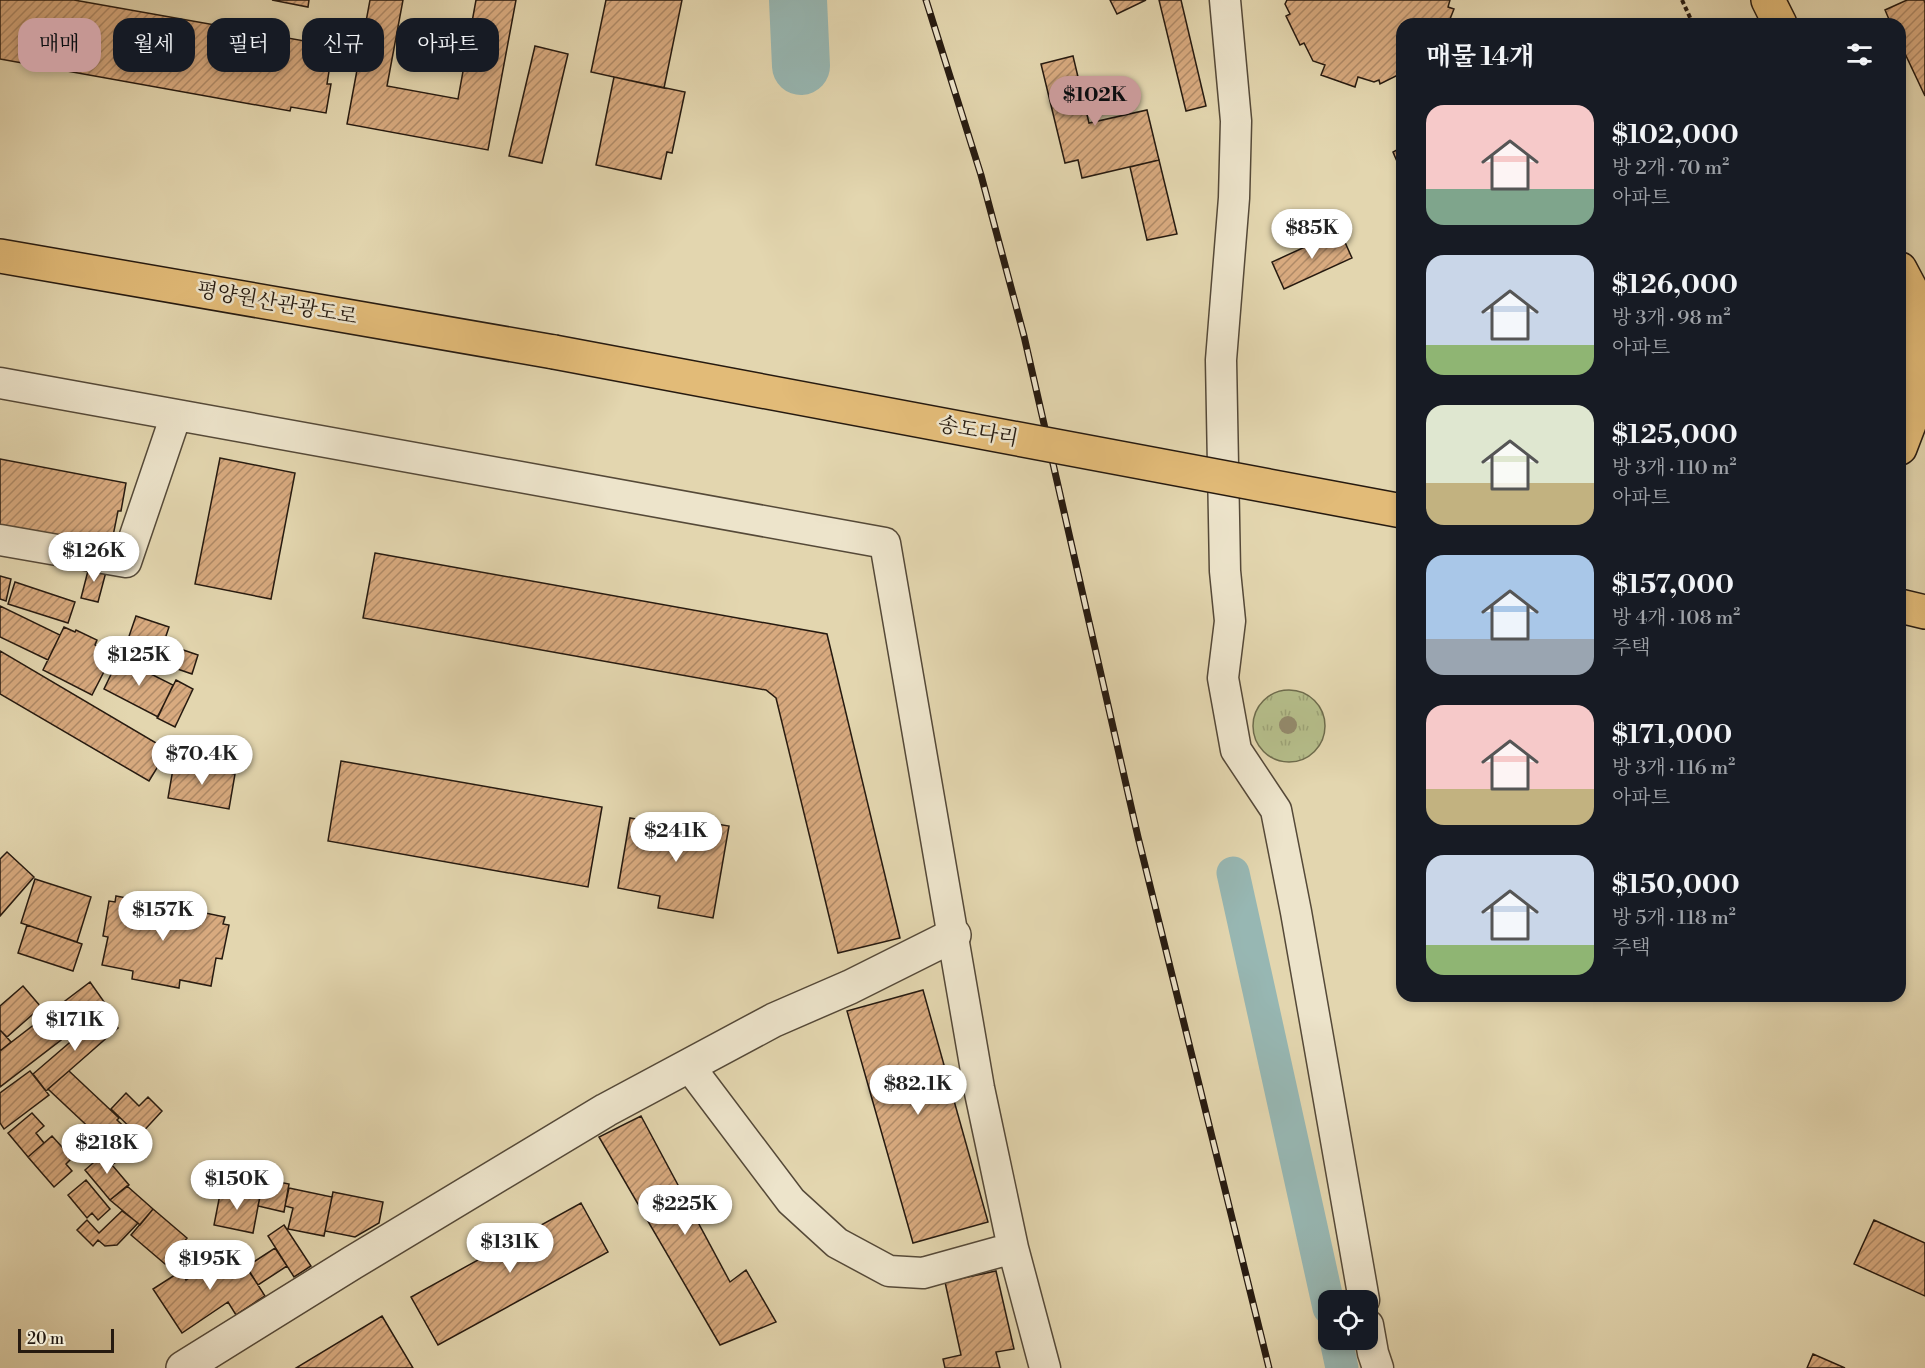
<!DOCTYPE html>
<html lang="ko">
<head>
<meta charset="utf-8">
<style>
  body { margin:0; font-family:"Libre Bodoni","Noto Serif KR",serif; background:#20242c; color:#f1f3f6; height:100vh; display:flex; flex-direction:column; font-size:22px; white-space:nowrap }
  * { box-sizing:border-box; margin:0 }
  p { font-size:20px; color:#9ea1a6 }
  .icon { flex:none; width:33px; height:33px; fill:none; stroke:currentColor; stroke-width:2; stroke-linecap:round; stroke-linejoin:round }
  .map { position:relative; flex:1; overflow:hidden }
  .side { position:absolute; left:1396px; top:18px; width:510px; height:984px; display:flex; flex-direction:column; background:#171b24; border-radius:18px; box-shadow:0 3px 9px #0003 }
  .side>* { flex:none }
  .banner { position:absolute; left:18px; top:18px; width:570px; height:54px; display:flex; gap:12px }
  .buttons { position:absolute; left:1318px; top:1290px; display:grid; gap:12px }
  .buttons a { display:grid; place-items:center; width:60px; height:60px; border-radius:12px; background:#171b24; box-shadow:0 3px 9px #0003; font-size:30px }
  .scale { position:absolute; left:18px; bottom:15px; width:96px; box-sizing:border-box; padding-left:6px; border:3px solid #261a10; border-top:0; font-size:16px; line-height:21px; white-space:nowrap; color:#261a10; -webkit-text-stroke:4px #ede4cb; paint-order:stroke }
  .price { position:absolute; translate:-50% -51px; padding:0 14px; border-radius:21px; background:#fff; color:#222; font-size:20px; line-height:39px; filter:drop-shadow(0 2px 3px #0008) }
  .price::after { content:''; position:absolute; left:50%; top:36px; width:18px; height:14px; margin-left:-9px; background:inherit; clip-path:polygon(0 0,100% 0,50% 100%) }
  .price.selected { background:#c59692; color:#111 }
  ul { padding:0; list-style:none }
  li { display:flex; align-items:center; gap:18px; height:150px; padding:0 30px }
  li span { display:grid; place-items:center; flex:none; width:168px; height:120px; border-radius:18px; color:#555 }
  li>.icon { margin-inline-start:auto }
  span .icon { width:72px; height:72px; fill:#fffc; stroke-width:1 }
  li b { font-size:26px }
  h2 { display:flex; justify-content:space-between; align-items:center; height:72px; padding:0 30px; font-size:26px }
  .pill { padding:0 21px; border-radius:18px; background:#171b24; box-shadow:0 3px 9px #0003; font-size:21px; line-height:54px }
  .pill.selected { background:#c59692; color:#111 }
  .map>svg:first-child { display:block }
</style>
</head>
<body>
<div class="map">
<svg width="1925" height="1368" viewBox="0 0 1925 1368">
  <defs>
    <pattern id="grass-tufts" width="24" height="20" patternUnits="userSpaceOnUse" patternTransform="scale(1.5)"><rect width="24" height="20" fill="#b5bd8a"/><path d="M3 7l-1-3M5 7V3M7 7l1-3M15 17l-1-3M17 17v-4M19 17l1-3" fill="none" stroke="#9ca276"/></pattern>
    <pattern id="building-hatch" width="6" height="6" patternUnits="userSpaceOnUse" patternTransform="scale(1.5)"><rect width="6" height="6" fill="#d8aa7f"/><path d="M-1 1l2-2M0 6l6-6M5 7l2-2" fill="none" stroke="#af8a67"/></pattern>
  </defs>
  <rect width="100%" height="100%" fill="#e3d6af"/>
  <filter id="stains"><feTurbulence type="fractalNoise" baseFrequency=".00333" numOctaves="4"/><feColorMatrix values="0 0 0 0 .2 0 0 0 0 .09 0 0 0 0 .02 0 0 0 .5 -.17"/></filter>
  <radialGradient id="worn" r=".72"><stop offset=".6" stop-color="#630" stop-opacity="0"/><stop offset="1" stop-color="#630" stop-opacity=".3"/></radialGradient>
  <path fill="url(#grass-tufts)" stroke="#6e6c4d" stroke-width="1.5" d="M1253 726a36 36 0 1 1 72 0a36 36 0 1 1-72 0Z"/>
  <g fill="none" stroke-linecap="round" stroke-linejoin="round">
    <path stroke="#97b7b3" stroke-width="33" d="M1233,873L1329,1308
      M1336,1340L1342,1368"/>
    <path stroke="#97b7b3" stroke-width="58" d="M798,0L801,66"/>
  </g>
  <path fill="url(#building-hatch)" stroke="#261a10" stroke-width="1.5" d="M0,0H74L333,46L327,84H331L326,113L291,107L290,111L0,59Z
    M272,0H309L308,7Z
    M370,0H403L387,86L458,99L476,0H516L488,150L347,124Z
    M606,0H682L664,88L591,72Z
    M1110,0H1146L1117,14Z
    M1159,0H1181L1206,106L1186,111Z
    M1287,0H1450L1448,7L1454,9L1448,24H1402V73L1380,84L1379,80L1374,82L1358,77L1355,87L1321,75L1325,65L1313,61L1304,43L1300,45L1286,16L1290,14L1285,4Z
    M1907,0H1924L1925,3V96L1900,43V24H1891L1885,10Z
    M535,46L568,54L542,163L509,156Z
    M1073,56L1089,123L1147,110L1159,160L1082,178L1078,160L1065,163L1041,64Z
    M614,77L685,92L672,153L667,152L661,179L596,165Z
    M1402,147V173L1393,152Z
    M1159,160L1177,234L1147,240L1130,167Z
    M1340,231L1352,258L1284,289L1272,262Z
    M220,458L295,473L271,599L195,584Z
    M0,459L126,483L121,511H118L111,546L0,525Z
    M375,553L827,634L900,938L838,953L776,698L766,690L363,618Z
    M90,563L107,568L98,602L81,598Z
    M0,576L11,579L6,601L0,599Z
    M15,582L75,602L68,623L8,604Z
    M0,606L60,635L48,660L0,637Z
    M136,616L169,627L159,657L126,645Z
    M64,627L75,632L76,630L97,640L95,645L113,654L92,695L43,670Z
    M163,643L198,655L192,674L157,662Z
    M0,651L168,750L149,781L0,694Z
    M119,658L173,685L158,717L104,689Z
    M176,680L193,689L175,727L157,718Z
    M341,761L602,807L588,887L328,841Z
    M174,763L235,774L229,809L168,798Z
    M675,817L729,826L713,918L658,908L660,896L618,888L630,818L673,826Z
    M7,852L34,877L0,916V859Z
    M35,879L91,897L77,942L21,923Z
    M116,896L165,905L163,912L175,914L176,907L225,917L223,924L229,925L222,959L216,958L211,986L180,980L179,988L132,979L133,971L102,965L108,937L103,936L109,901L115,902Z
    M27,925L82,944L73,971L18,953Z
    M90,982L107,1006L61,1040L44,1017Z
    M23,986L41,1007L7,1037L0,1030V1006Z
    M923,990L988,1222L913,1243L847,1011Z
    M104,1013L118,1028L46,1091L33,1074Z
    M44,1017L61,1040L0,1087V1051Z
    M0,1030L11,1042L0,1051Z
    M30,1071L49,1095L4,1129L0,1123V1093Z
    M69,1071L119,1118L117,1120L131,1133L114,1151L48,1089Z
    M126,1093L139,1106L148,1097L162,1111L139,1136L111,1109Z
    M32,1113L44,1126L36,1133L44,1143L28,1157L8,1133Z
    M641,1116L730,1282L746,1270L776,1322L720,1345L599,1137Z
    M91,1135L102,1145L88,1159L77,1149Z
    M52,1136L72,1158L66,1164L72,1171L54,1187L28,1157Z
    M109,1149L119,1160L112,1165L129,1185L110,1200L85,1170Z
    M264,1179L289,1184L284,1212L258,1206Z
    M86,1180L110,1209L98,1220L92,1213L87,1218L68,1195Z
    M127,1186L153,1209L140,1225L110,1200Z
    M289,1188L332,1197L324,1236L288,1229L293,1208L285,1206Z
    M221,1189L260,1196L253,1233L214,1225Z
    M333,1192L383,1202L379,1223L355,1237L325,1231Z
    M581,1203L608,1252L438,1345L411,1297Z
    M153,1209L187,1238L165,1264L131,1235Z
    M122,1211L138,1223L117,1245L105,1246L98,1240L93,1246L77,1230L87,1220L99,1233Z
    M1874,1220L1925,1243V1296L1854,1264Z
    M284,1225L311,1266L294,1277L268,1236Z
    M234,1247L265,1296L236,1315L228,1302L182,1333L153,1289L181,1271L186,1280Z
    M275,1248L287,1266L258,1285L246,1267Z
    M996,1271L1014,1349L996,1352L1000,1368H945L943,1359L961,1355L945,1282Z
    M382,1316L413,1368H296Z
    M1813,1354L1845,1368H1807Z"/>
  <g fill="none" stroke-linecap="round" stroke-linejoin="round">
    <defs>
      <path id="minor" d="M1225,0L1236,121L1234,198L1221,360L1225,571L1230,621L1223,678L1236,750L1276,810L1296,912L1364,1300
        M0,383L885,543L979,1088L1013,1248L1045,1368
        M0,540L126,562L176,415
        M689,1066L791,1201L837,1243L889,1271L923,1273L1013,1248
        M1368,1325L1373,1353L1378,1368"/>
      <path id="tertiary" d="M183,1368L352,1263L606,1110L774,1020L850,987L954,935"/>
      <path id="trunk" d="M1768,0L1780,24
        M0,256L554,352
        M1900,269L1925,316
        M1900,448L1919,398L1918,304
        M1900,606L1925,612"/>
    </defs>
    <use href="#minor" stroke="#554938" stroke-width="33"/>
    <use href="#tertiary" stroke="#554938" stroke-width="36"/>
    <use href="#trunk" stroke="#261a10" stroke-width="36"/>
    <path stroke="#261a10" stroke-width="4" stroke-dasharray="4.5 3" stroke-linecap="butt" d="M1682,0L1693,24"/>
    <use href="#minor" stroke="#ede4cb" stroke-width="30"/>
    <use href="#tertiary" stroke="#ede4cb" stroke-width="33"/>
    <use href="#trunk" stroke="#e2bb78" stroke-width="33"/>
    <defs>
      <path id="rail" d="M926,0L981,175L1024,336L1138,837L1269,1368"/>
    </defs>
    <use href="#rail" stroke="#261a10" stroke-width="7"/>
    <use href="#rail" stroke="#ede4cb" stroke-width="4.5" stroke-dasharray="14" stroke-linecap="butt"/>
    <defs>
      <path id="trunk-bridge" d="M554,352L1402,511"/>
    </defs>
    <use href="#trunk-bridge" stroke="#261a10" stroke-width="36" stroke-linecap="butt"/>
    <use href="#trunk-bridge" stroke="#e2bb78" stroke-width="33"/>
  </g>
  <circle fill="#938a6c" cx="1288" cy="725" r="9"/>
  <g text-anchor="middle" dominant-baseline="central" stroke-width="5" stroke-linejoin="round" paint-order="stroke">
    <g font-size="21" fill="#261a10" stroke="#ede4cb">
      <text transform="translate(277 304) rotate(10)">평양원산관광도로</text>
      <text transform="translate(978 432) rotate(11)">송도다리</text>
    </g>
  </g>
  <rect width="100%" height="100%" filter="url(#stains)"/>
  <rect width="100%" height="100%" fill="url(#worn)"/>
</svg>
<div class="buttons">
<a><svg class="icon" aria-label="locate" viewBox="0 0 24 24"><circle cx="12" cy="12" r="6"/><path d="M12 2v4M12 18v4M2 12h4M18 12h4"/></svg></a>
</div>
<div class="scale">20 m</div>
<b class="price selected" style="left:1095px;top:127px">$102K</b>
<b class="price" style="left:1312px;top:260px">$85K</b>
<b class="price" style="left:94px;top:583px">$126K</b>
<b class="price" style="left:139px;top:687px">$125K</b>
<b class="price" style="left:202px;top:786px">$70.4K</b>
<b class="price" style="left:676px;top:863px">$241K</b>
<b class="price" style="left:163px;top:942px">$157K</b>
<b class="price" style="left:75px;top:1052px">$171K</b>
<b class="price" style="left:918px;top:1116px">$82.1K</b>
<b class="price" style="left:107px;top:1175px">$218K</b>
<b class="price" style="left:237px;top:1211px">$150K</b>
<b class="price" style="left:685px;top:1236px">$225K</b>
<b class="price" style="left:510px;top:1274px">$131K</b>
<b class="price" style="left:210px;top:1291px">$195K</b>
<div class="banner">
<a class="pill selected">매매</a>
<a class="pill">월세</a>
<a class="pill">필터</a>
<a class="pill">신규</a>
<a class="pill">아파트</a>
</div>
<section class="side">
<h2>매물 14개<svg class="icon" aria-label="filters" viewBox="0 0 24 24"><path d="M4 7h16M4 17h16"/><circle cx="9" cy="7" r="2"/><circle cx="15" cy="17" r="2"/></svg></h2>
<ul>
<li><span style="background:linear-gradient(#f6c9c9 70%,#7fa58c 0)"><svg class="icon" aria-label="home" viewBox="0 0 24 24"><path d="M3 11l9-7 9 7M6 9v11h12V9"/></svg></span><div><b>$102,000</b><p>방 2개 · 70 m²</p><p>아파트</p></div></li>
<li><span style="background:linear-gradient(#c9d6e8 75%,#8fb573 0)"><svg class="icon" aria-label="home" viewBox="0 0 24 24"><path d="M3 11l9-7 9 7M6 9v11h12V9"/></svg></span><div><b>$126,000</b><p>방 3개 · 98 m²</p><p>아파트</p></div></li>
<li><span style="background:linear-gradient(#dfe7d0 65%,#c2b280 0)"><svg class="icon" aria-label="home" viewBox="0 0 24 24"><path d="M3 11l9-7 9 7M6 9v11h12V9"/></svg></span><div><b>$125,000</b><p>방 3개 · 110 m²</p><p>아파트</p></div></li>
<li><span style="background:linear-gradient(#a9c7e8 70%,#9aa5b1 0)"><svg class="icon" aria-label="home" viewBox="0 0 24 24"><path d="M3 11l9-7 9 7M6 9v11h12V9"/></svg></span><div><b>$157,000</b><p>방 4개 · 108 m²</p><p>주택</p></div></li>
<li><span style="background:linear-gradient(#f6c9c9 70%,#c2b280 0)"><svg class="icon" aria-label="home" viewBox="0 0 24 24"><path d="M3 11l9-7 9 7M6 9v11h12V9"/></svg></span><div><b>$171,000</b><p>방 3개 · 116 m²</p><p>아파트</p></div></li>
<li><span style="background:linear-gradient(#c9d6e8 75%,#8fb573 0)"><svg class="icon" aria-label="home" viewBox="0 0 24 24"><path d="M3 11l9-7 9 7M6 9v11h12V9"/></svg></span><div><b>$150,000</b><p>방 5개 · 118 m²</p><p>주택</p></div></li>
</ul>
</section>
</div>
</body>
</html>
